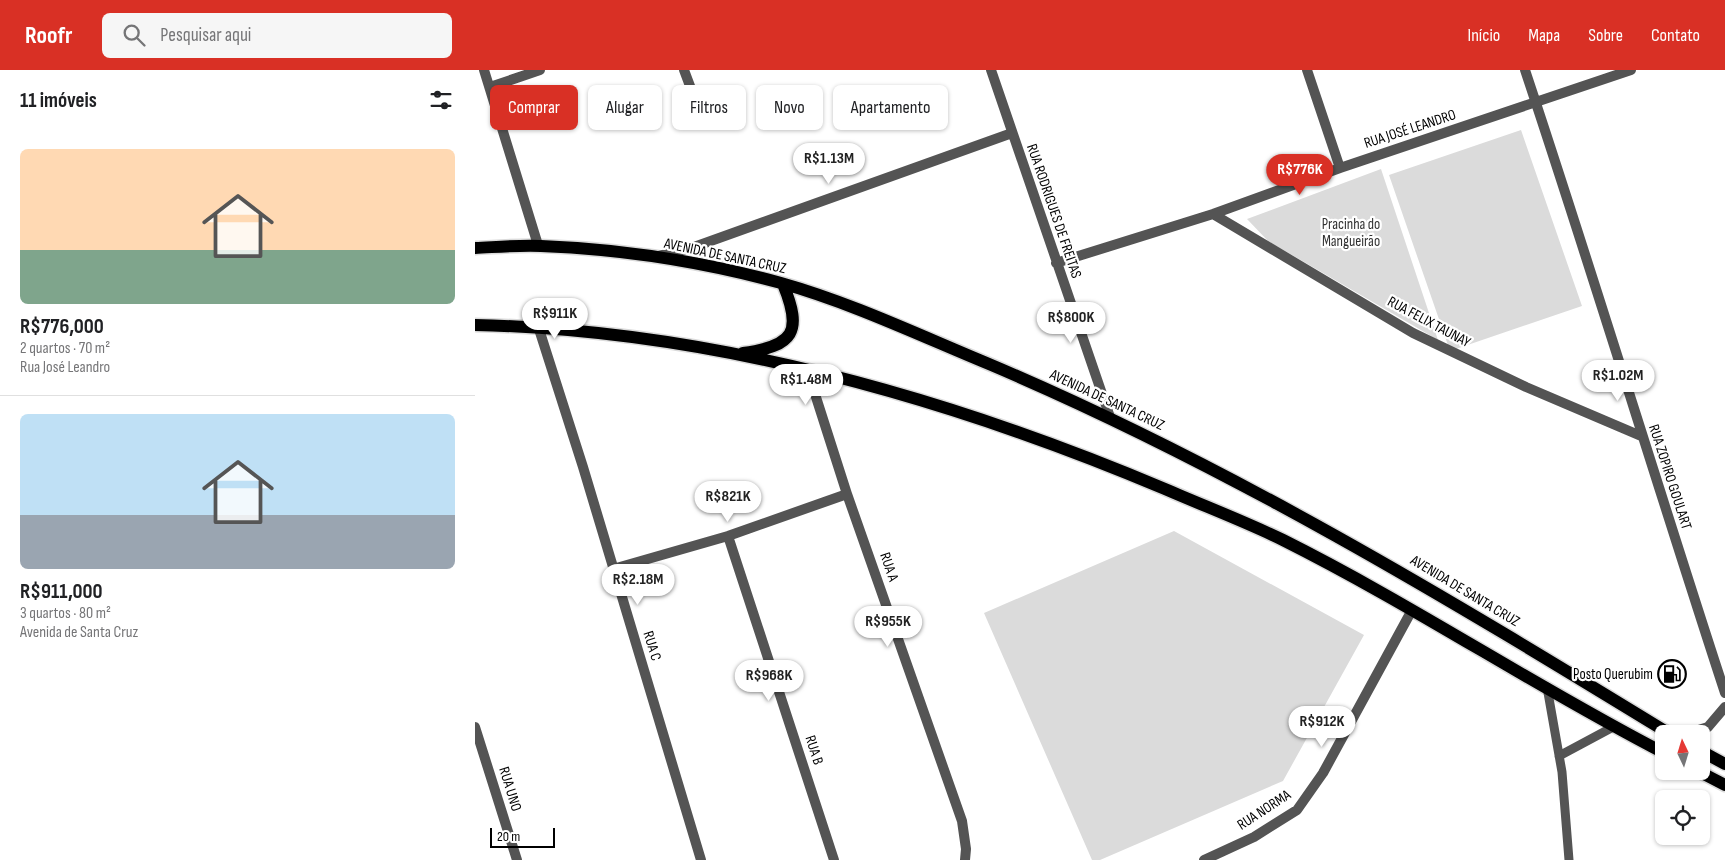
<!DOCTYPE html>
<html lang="pt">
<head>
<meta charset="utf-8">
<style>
  body { margin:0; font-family:"Sofia Sans Condensed",sans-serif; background:#f6f6f6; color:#202124; height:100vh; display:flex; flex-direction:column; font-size:19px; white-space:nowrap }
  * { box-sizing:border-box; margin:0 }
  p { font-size:16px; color:#757577 }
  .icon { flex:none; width:28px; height:28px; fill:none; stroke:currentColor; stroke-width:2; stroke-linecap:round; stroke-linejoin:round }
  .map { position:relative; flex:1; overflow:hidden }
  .sheet { display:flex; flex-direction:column; background:#fff; width:475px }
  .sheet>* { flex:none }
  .banner { position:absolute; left:15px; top:15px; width:475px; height:45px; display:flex; gap:10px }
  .needle { width:32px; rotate:356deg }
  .fabs { position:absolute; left:1180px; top:655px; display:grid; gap:10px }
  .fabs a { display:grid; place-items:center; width:55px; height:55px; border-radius:8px; background:#fff; box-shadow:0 1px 4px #0004; font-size:25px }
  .scale { position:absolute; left:15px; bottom:12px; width:65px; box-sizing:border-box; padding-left:5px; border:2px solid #000; border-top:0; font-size:14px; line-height:18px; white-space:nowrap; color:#000; -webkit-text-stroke:4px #fff; paint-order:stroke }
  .price { position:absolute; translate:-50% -42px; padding:0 11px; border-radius:18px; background:#fff; color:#222; font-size:16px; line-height:32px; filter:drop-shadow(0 1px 2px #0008) }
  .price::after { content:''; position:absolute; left:50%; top:30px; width:15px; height:11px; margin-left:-8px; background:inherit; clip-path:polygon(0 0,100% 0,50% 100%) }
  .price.selected { background:#d93025; color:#fff }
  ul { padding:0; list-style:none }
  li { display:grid; align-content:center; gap:10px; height:265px; padding:0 20px }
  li+li { border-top:1px solid #e0e0e0 }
  li span { display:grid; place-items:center; height:155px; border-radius:8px; color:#555 }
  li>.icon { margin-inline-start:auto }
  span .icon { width:90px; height:90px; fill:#fffc; stroke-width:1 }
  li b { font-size:21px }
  h2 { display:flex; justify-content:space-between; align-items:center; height:60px; padding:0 20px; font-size:21px }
  .chip { padding:0 18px; border-radius:8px; background:#fff; box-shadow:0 1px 4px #0004; font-size:18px; line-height:45px }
  .chip.selected { background:#d93025; color:#fff }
  header { display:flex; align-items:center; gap:30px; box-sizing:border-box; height:70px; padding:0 25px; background:#d93025; color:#fff }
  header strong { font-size:24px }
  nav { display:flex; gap:28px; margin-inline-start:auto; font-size:18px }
  .search { width:350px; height:45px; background:#f6f6f6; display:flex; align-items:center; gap:12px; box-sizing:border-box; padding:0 18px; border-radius:8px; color:#757577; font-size:19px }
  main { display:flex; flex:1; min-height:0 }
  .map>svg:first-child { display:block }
</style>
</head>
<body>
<header>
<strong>Roofr</strong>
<div class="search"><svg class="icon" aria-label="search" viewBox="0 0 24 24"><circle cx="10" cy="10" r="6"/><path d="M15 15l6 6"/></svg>Pesquisar aqui</div>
<nav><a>Início</a><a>Mapa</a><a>Sobre</a><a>Contato</a></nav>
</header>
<main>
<section class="sheet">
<h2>11 imóveis<svg class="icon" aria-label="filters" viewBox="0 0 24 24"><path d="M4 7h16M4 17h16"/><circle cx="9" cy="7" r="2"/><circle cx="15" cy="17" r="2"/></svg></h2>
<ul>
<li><span style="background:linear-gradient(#ffd9b3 65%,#7fa58c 0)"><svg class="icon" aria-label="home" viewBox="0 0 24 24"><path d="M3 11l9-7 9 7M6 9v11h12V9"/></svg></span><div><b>R$776,000</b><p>2 quartos · 70 m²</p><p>Rua José Leandro</p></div></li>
<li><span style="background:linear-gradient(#bfe0f5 65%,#9aa5b1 0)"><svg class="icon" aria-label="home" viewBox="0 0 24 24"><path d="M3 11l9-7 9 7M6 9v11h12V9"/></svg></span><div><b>R$911,000</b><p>3 quartos · 80 m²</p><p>Avenida de Santa Cruz</p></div></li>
</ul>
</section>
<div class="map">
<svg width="1250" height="790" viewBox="0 0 1250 790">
  <rect width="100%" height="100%" fill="#fff"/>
  <path fill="#dbdbdb" d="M1046,60L1107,236L975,281L914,105Z
    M906,99L963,270L793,171L772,149Z
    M699,461L889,565L808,711L625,790H617L509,543Z"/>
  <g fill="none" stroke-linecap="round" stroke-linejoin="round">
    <defs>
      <path id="primary" d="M0,178C22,177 44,175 66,176C146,179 229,192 306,213C377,233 446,266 514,294C753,395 974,529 1195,664
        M0,255C238,260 472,327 690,419C729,436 769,451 808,470C938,535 1059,616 1189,683
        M268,283C319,276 328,262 308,214
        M1226,681L1250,694
        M1223,701L1250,715"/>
    </defs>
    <use href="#primary" stroke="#dbdbdb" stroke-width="15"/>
    <path stroke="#545454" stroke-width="9" d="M1072,617L1087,702L1094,790
      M1084,686L1140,656"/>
    <path stroke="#545454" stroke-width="10" d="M9,0L63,175
      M209,0L221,32
      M516,0L635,347
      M832,0L865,98
      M1050,0C1119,207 1182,415 1250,623
      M15,17L65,0
      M738,144L938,263L1051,317L1166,366
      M183,186L219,177L537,63
      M581,193L738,144L865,98L1156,0
      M63,256L108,397L226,790
      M332,299L372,424L487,751L491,779L490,790
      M253,466L359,790
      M138,499L253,466L372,424
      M0,657L42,790
      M1211,664L1233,657L1250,637
      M729,790L779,767L822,740L848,703L937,540"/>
    <use href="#primary" stroke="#000" stroke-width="12"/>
  </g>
  <defs>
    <symbol id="fuel-ring" viewBox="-11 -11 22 22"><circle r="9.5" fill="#fff" stroke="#000" stroke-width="1.5"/><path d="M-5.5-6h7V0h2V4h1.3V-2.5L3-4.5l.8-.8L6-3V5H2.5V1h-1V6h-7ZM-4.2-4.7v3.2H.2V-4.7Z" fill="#000"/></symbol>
  </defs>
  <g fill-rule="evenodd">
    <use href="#fuel-ring" x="1181" y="588" width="32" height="32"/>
  </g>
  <g text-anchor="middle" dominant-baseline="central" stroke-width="4.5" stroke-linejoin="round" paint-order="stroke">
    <g font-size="15" fill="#000" stroke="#fff">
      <text transform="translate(935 59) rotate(-18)">RUA JOSÉ LEANDRO</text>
      <text transform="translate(579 141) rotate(71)">RUA RODRIGUES DE FREITAS</text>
      <text transform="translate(250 186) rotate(12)">AVENIDA DE SANTA CRUZ</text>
      <text transform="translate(954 252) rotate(28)">RUA FELIX TAUNAY</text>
      <text transform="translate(632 330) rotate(25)">AVENIDA DE SANTA CRUZ</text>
      <text transform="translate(1195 407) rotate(72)">RUA ZOPIRO GOULART</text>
      <text transform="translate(414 497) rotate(71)">RUA A</text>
      <text transform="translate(990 521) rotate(31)">AVENIDA DE SANTA CRUZ</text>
      <text transform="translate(177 576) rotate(73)">RUA C</text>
      <text transform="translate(339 680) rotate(72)">RUA B</text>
      <text transform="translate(35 719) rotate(73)">RUA UNO</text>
      <text transform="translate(789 740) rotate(-33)">RUA NORMA</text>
    </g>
    <g font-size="15" fill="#323232" stroke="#fff">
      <text x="876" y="154">Pracinha do<tspan x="876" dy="17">Mangueirão</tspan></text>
    </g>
    <g font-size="15" fill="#000" stroke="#fff" text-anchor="end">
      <text x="1178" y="604">Posto Querubim</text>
    </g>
  </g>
</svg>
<div class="fabs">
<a><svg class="needle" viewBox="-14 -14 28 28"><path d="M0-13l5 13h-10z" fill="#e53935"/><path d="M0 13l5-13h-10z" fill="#757577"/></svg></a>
<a><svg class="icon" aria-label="locate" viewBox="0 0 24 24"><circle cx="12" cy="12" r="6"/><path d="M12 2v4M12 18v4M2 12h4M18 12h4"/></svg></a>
</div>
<div class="scale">20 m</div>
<b class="price" style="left:354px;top:115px">R$1.13M</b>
<b class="price selected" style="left:825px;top:126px">R$776K</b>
<b class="price" style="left:80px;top:270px">R$911K</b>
<b class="price" style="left:596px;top:274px">R$800K</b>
<b class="price" style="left:1143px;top:332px">R$1.02M</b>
<b class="price" style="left:331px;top:336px">R$1.48M</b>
<b class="price" style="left:253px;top:453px">R$821K</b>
<b class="price" style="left:163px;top:536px">R$2.18M</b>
<b class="price" style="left:413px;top:578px">R$955K</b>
<b class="price" style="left:294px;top:632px">R$968K</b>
<b class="price" style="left:847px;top:678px">R$912K</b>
<div class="banner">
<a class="chip selected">Comprar</a>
<a class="chip">Alugar</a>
<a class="chip">Filtros</a>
<a class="chip">Novo</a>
<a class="chip">Apartamento</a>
</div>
</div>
</main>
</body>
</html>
